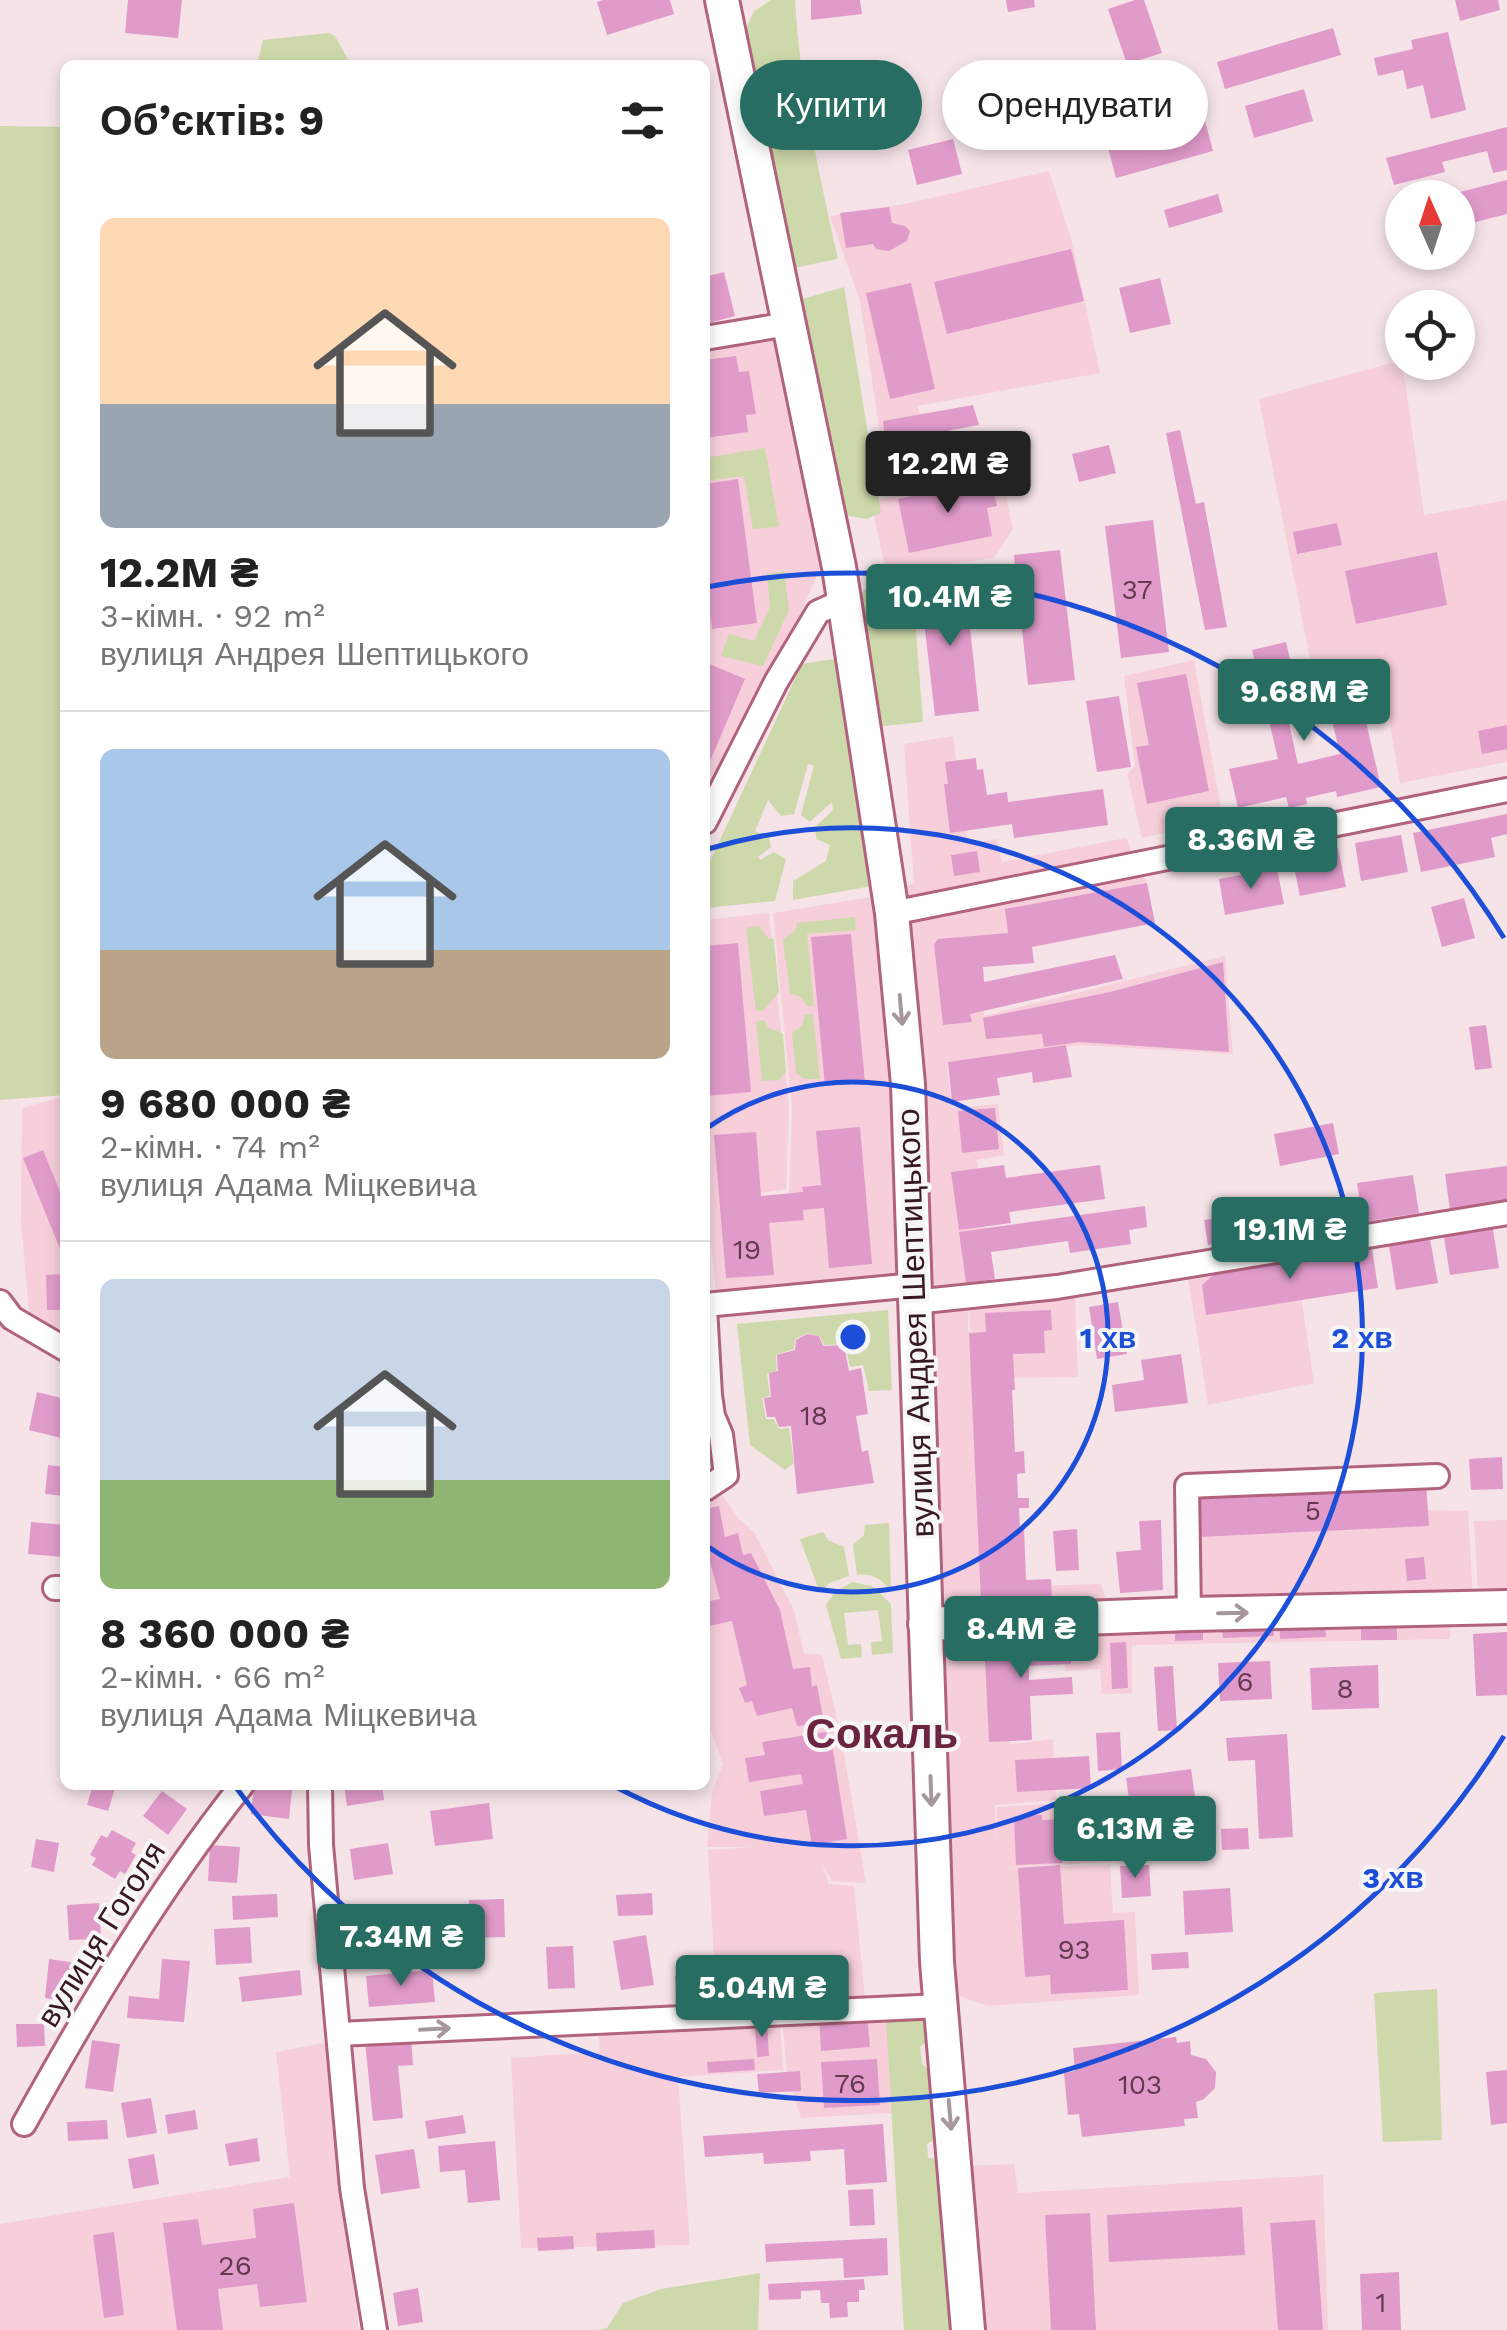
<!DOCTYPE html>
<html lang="uk">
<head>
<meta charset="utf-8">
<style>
  body { margin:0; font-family:"Work Sans",sans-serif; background:#f2f2f2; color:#222; height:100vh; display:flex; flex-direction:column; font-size:38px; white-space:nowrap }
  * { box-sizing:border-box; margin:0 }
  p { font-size:32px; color:#767676 }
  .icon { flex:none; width:55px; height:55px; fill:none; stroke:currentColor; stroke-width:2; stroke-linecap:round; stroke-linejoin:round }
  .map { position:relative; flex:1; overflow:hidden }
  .sheet { position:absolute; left:60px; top:60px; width:650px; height:1730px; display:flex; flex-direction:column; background:#fff; border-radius:15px; box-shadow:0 5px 15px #0003 }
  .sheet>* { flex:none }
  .top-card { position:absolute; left:740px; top:60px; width:615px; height:90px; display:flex; gap:20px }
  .needle { width:65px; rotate:357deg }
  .buttons { position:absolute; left:1385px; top:180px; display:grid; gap:20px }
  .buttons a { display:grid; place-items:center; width:90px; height:90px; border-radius:50%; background:#fff; box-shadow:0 5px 15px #0003; font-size:50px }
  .price { position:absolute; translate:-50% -85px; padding:0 22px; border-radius:10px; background:#286d61; color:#fff; font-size:32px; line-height:65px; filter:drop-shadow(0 2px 5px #0008) }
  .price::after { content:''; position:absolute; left:50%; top:60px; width:30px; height:22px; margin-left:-15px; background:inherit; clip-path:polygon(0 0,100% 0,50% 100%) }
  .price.active { background:#222; color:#fff }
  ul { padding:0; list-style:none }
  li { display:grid; align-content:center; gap:20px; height:530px; padding:0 40px }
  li+li { border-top:2px solid #e0e0e0 }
  li span { display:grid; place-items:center; height:310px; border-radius:15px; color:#555 }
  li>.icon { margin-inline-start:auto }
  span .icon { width:180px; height:180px; fill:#fffc; stroke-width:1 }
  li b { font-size:42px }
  h2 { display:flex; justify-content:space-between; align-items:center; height:120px; padding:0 40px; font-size:42px }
  .tag { padding:0 35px; border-radius:45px; background:#fff; box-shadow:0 5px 15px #0003; font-size:35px; line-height:90px }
  .tag.active { background:#286d61; color:#fff }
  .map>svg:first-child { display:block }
</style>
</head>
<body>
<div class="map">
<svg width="1507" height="2330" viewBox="0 0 1507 2330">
  <rect width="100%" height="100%" fill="#f5e3e8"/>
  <path fill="#f6cfda" d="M1049,171L1071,238L1100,373L918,406L927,449L884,460L860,301L830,216L905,204Z
    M782,332L827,553L780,659L705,808V345Z
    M1402,360L1424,515L1507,500V762L1400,783L1383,684L1317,695L1259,399Z
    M1001,473L1013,529L994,558L886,573L871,501Z
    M1194,660L1223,819L1142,838L1127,774L1135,766L1124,676Z
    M953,736L968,844L997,839L1002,862L1126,838L1148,886L1019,917L1023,939L954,950L983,1002L984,1016L1225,956L1233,1054L1078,1045L947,1067L952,1108L998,1104L1004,1155L977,1160L993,1302L969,1305L968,1329L1005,1380L1001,1587L1101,1584L1107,1602L1174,1598L1196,1581L1191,1521L1420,1510L1468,1511L1473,1596H1451L1450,1639L1132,1645V1693L1102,1694L1100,1669L1066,1671L1064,1647L1006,1650L1011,1744L1053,1739L1056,1800L995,1805L996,1844L997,1807L1116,1800L1121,1861L1002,1868L1110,1865L1113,1913L1135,1912L1139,1995L988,2006L959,1996H920L905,1497L926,1494L886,895L914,883L904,744Z
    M884,895L901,1274L716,1291L706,1203L710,1201H705V920L769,913L789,1108L786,1189L737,1197L789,1194L792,1108L773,913Z
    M65,1096V1333L29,1311L21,1223L22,1108Z
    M1295,1256L1314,1383L1208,1405L1188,1277Z
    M1075,1295L1078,1377L1006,1378L970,1329V1308Z
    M723,1496L739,1519L754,1532L794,1611L804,1653L822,1655L840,1731L866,1883L832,1881L822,1863L829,1884L854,1886L865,1999H900L908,2112L801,2118L787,2073L780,1997L716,1999L708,1850L752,1847H707L712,1792L723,1764L705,1713V1501Z
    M1507,1520V1596H1478L1474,1521Z
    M780,2020L783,2070L678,2077L690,2245L521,2248L511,2058L600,2052L599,2031Z
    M328,2042L359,2330H0V2224L290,2177L276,2052Z
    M1014,2164L1018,2193L1323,2175L1328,2330H980L967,2166Z"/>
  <path fill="#cdd9aa" d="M771,0H795C800,88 819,173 838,259L793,268L742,38L754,11Z
    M329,33L335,36L351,65H257L263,40Z
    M0,126L65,127V1095L0,1100Z
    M844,287L881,513L867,519L843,515L799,300Z
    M765,448L779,527L753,529L744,476L705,481V458Z
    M784,571L789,610L763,666L721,656L729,634L754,641L770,607L767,574Z
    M912,580L923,722L874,727L857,596L877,581Z
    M846,657L877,885L793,900V881L826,861L830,845L816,839L815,827L833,810L832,802L810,822L801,815L814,765L808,764L794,814L781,816L768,800L755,831L769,837L771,847L758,857L760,860L774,852L786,859L775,901L705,908V872L802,664Z
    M855,917L856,930L807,934L814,1006H807L802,998L790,993L783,939L795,931L797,923Z
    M759,926L768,938L774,939L779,992L763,1011H756L746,928Z
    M813,1014L820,1079H805L796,1073L792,1033L802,1026L805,1015Z
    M764,1020L768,1027L783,1034L786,1072L779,1080L762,1081L756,1021Z
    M888,1310L892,1390L869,1391L863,1365L850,1367L845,1344L824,1345L820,1336L807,1333L795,1339L794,1349L776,1355L777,1371L767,1374L770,1396L762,1398L766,1419H774L779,1429L789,1428L794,1463L785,1470L750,1445L737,1324Z
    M889,1523L891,1591C881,1579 873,1573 857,1575L853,1545L864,1535L865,1525Z
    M823,1532L828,1540L844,1547L849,1576L829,1583L820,1593L800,1539Z
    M852,1582L872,1586L891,1604L893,1653L872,1655L871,1642L882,1641L878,1610L844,1613L848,1645L861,1644L862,1657L841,1659L826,1605L835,1592Z
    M1437,1989L1442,2140L1383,2142L1374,1993Z
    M886,2016L929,2017L930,2040L920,2047L922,2064L931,2072L937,2138L927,2144L928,2158L940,2159L955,2330H904Z
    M760,2273L758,2330H598L607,2328L623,2303L661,2289Z"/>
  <path fill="#e19bcb" d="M128,0H182L178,38L125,33Z
    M603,0H670L674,14L607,35L597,2Z
    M811,0H860L862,14L811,20Z
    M1006,0H1034L1035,7L1008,12Z
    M1135,0H1144L1162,53L1127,64L1108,9Z
    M1455,0H1498L1500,10L1460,21Z
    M1333,28L1341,55L1225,89L1217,62Z
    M1448,32L1466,110L1431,119L1423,85L1407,89L1403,70L1378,76L1374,58L1413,49L1411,40Z
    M866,83L870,109L833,116L828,90Z
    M1304,89L1313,121L1254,138L1245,106Z
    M877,113L883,136L858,142L852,119Z
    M1204,117L1213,151L1116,178L1107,144Z
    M1507,127V170L1493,173L1487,151L1442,162L1445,172L1394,185L1386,158Z
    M953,139L962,174L917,185L908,150Z
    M1507,180V214L1464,225L1456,193Z
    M1218,194L1223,212L1169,228L1164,210Z
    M889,207L892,223L905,226L910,231L907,241L889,251L876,249L873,244L846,248L840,213Z
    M1071,249L1084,301L947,334L934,282Z
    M724,272L735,316L705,324V277Z
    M1160,278L1171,324L1130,333L1119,288Z
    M911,283L935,389L890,399L866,293Z
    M736,356L739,372L749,371L756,414L746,415L748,432L705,438V360Z
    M973,405L979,425L936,433L939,450L887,457L883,421Z
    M1180,430L1196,504L1204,502L1227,627L1205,630L1166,433Z
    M1010,437L1016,462L989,469L982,444Z
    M1109,445L1116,473L1079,482L1072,454Z
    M961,446L967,473L900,490L893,463Z
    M738,479L757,623L712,629L705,575V484Z
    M991,479L997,506L987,508L992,536L909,553L898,499Z
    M1153,520L1169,652L1121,658L1105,526Z
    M1337,523L1342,545L1297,554L1293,532Z
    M1060,550L1075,680L1028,685L1014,555Z
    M1437,552L1447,605L1356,624L1345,571Z
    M965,582L979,711L935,716L920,586Z
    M1286,642L1304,719L1289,723L1298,764L1340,754L1328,704L1360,696L1381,787L1337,797L1336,791L1306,798L1307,804L1289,808L1286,797L1238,808L1229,769L1278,759L1252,650Z
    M707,663L745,679L705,773V667Z
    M1186,674L1209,791L1147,804L1136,747L1149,745L1137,683Z
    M1119,696L1131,767L1097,772L1086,701Z
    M1507,725V749L1482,754L1478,731Z
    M976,758L977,770L983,769L987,795L1007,792L1008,802L1103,789L1108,825L1014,838L1012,824L950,833L944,784H948L945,762Z
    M1507,814V834L1491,838L1495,857L1421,872L1413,833Z
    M1401,835L1408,872L1361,881L1355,843Z
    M1338,848L1346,887L1300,896L1292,857Z
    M977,851L980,872L954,876L951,855Z
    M1277,868L1284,904L1225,915L1219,879Z
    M1147,883L1155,923L1032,947L1034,963L983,967L984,982L1115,955L1123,979L970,1014L972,1022L943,1025L934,945L938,939L1008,933L1005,909Z
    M1464,898L1475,938L1442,947L1431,907Z
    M851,934L865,1082L825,1086L811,937Z
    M738,943L751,1092L705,1096V946Z
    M1223,962L1229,1052L1079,1042L1044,1047L1042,1034L986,1039L983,1018L1110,992Z
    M1486,1025L1492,1068L1475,1070L1469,1027Z
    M1066,1045L1072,1077L1033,1083L1032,1072L997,1078L1000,1095L952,1102L948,1062Z
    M995,1108L999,1149L962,1153L958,1111Z
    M1333,1123L1339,1154L1280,1166L1274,1134Z
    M860,1127L872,1264L829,1268L824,1208L803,1210L804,1220L769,1223L774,1275L726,1278L714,1135L756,1132L761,1196L803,1192L802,1187L821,1185L816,1131Z
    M43,1150L65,1204V1261L23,1158Z
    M1004,1165L1006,1178L1100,1165L1105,1199L1009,1212L1011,1223L959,1230L951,1172Z
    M1507,1166V1202L1450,1210L1445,1174Z
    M1413,1175L1419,1213L1363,1222L1357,1183Z
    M1145,1206L1147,1227L1129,1230L1131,1244L1070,1253L1068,1241L991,1252L995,1279L966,1283L959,1232Z
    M1247,1214L1251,1238L1208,1245L1204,1220Z
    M1493,1229L1499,1268L1450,1275L1444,1237Z
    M1430,1239L1438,1283L1396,1290L1389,1246Z
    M1372,1248L1378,1288L1206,1315L1202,1285L1214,1274Z
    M65,1274V1310H47L46,1275Z
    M1118,1302L1127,1354L1097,1359L1089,1307Z
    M1051,1310L1052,1330L1044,1331L1045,1353L1013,1354L1015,1390H1012L1015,1452L1024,1451L1025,1473L1017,1474L1018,1498H1029V1508H1019L1020,1528H1024L1026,1580L1051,1579L1052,1599L981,1602L969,1333L986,1332L985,1313Z
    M807,1334L819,1336L823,1346L844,1345L849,1371L861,1368L868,1414L856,1416L862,1452L868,1450L874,1483L797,1494L791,1426L779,1427L775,1417H767L764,1398L771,1397L769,1373L778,1371L777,1355L795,1350L796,1340Z
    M1181,1354L1188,1403L1115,1412L1112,1385L1144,1380L1141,1360Z
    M37,1392L65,1399V1439L29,1430Z
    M1502,1457L1503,1489L1471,1490L1469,1459Z
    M48,1465L65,1467V1496L45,1494Z
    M1426,1483L1429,1526L1199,1537L1197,1493Z
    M719,1506L725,1537L738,1533L743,1555L751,1553L780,1610L793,1669L810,1667L812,1687L817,1685L824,1723L797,1726L792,1708L757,1716L752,1701L745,1703L739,1688L747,1685L732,1621L705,1627V1602L720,1599L710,1562L705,1560V1509Z
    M1161,1520L1163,1590L1120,1593L1116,1552L1141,1550L1139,1521Z
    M31,1522L65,1525L63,1557L28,1554Z
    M1077,1529L1079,1570L1056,1571L1053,1531Z
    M1424,1557L1426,1579L1407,1581L1405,1559Z
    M1325,1620L1326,1637L1280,1639L1279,1622Z
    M1361,1621H1397V1640H1361Z
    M1273,1622L1274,1636L1223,1638L1222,1624Z
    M1203,1626V1640L1175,1641V1628Z
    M1507,1632V1695L1476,1696L1473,1634Z
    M1069,1634L1071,1664L1029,1666V1680L1072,1677L1073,1694L1030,1696L1032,1740L989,1742L984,1638Z
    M1075,1639H1091L1092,1659H1076Z
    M1126,1642L1128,1688L1112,1689L1110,1643Z
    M1270,1661L1272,1699L1220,1701L1218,1663Z
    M1378,1665L1379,1708L1312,1710L1310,1668Z
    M1173,1666L1177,1730L1158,1731L1154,1667Z
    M826,1732L828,1745L832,1744L847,1839L812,1845L806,1810L764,1816L760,1791L803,1784L801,1774L749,1782L745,1758L765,1755L762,1742Z
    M1120,1732L1122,1769L1098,1771L1096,1733Z
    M1287,1734L1293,1837L1259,1839L1255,1760L1228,1761L1226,1738Z
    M1089,1756L1091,1788L1017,1792L1015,1760Z
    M1191,1769L1197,1811L1132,1820L1126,1778Z
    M93,1785H116L108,1811L87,1805Z
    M344,1785H382L384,1800L347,1806Z
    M254,1786L292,1790L289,1819L251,1814Z
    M162,1791L187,1809L168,1835L143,1816Z
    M489,1803L493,1839L435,1846L430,1811Z
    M1086,1810L1087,1837L1061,1838L1062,1863L1016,1865L1014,1816L1042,1815V1820L1068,1819V1811Z
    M1248,1828L1249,1849L1222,1850L1221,1829Z
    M112,1830L136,1843L131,1852L136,1855L125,1874L120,1871L115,1879L92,1865L96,1858L90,1855L101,1835L107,1838Z
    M36,1839L59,1843L54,1872L31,1867Z
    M388,1843L393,1874L354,1880L350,1849Z
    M210,1845L240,1847L237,1883L208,1881Z
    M1060,1865L1064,1924L1124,1920L1128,1990L1051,1994L1050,1975L1025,1977L1018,1868Z
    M1149,1865L1151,1896L1122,1898L1120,1866Z
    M1230,1888L1233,1932L1185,1935L1183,1891Z
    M652,1893L653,1915L618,1916L616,1895Z
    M277,1894L278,1917L233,1920L232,1896Z
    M504,1899L505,1937L470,1938L469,1900Z
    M99,1903L101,1939L69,1940L67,1905Z
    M392,1908L398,1953L358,1959L352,1913Z
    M250,1927L252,1963L216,1965L214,1929Z
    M646,1935L654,1985L621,1990L613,1941Z
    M573,1946L575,1988L548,1989L546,1947Z
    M1188,1952L1189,1968L1152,1970L1151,1954Z
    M49,1959L77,1963L72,2002L45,1998Z
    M162,1959L190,1961L184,2022L127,2018L129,1996L159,1999Z
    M300,1970L302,1995L242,2002L239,1977Z
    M432,1970L435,2002L369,2007L366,1976Z
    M698,1975L699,2001L677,2002L675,1976Z
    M867,2013L870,2047L821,2051L819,2016Z
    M767,2023L769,2056L757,2057L755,2024Z
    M16,2024H44L45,2046L17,2047Z
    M411,2037L413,2065L398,2066L403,2118L373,2121L365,2041Z
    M1176,2037L1177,2043L1190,2041L1191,2055L1206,2059L1216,2072L1215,2088L1204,2099L1196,2102L1198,2118L1184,2119L1185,2126L1082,2137L1079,2114L1068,2115L1064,2073L1075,2071L1073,2048Z
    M92,2040L120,2044L113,2092L85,2088Z
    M754,2059L755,2070L708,2073L707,2062Z
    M877,2059L880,2105L824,2108L821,2062Z
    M1507,2070V2123L1491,2125L1486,2072Z
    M800,2071L801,2091L759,2093L757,2074Z
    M151,2098L157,2133L127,2138L121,2103Z
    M195,2110L198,2129L168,2134L165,2115Z
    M463,2115L466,2133L428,2139L425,2121Z
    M107,2120L108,2139L68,2141L67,2122Z
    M883,2124L887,2182L846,2185L844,2149L810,2151L811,2161L764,2164L763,2153L705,2157L703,2136Z
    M257,2138L260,2161L229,2166L225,2144Z
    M495,2141L500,2200L468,2203L465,2170L440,2172L438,2146Z
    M414,2149L420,2188L381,2194L375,2155Z
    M154,2154L159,2184L133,2189L128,2159Z
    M873,2189L875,2225L850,2226L848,2190Z
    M294,2203L307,2302L260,2307L257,2284L218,2289L223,2330H177L163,2223L198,2219L202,2245L256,2238L253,2209Z
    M1242,2207L1245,2255L1109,2262L1107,2215Z
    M1090,2213L1096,2330H1051L1045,2215Z
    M1315,2220L1323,2330H1278L1270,2223Z
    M654,2230L655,2248L597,2251L596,2233Z
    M114,2232L124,2315L104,2318L93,2235Z
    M573,2236L574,2249L538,2251L537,2238Z
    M887,2238L888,2275L844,2278L843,2258L766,2262L765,2244Z
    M1399,2272L1401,2330H1362L1360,2274Z
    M864,2279L865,2290H859V2302H847L848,2317L830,2318L829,2303H821L820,2290L801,2291V2299L769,2300L768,2284Z
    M418,2288L423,2322L398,2326L393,2293Z"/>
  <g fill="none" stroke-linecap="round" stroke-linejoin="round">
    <defs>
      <path id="street" d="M705,338L788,324
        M705,822L776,682L818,612L845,600
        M892,913L1507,790
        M0,1302L12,1318L65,1349
        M914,1302L1057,1287L1507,1213
        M705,1305L915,1285
        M705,1308L710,1395L713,1416L721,1435L726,1475L705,1489
        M55,1588H65
        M1189,1614L1187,1486L1437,1476
        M320,1785L321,1845L352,2188L375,2330
        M338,2034L941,2006
        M24,2124C90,2005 158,1891 242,1785"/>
      <path id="secondary" d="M722,0L839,567L892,913L908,1084L937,1962L968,2330
        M925,1624L1189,1614L1507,1607"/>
    </defs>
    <use href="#street" stroke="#b1637d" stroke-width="28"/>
    <use href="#secondary" stroke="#b1637d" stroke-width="38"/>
    <use href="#street" stroke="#fff" stroke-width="22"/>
    <use href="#secondary" stroke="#fff" stroke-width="32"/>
  </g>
  <defs><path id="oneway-shaft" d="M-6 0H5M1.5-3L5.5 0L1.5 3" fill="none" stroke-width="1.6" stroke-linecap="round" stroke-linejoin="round" transform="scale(2.5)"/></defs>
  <g stroke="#a5979c">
    <use href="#oneway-shaft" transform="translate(901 1010) rotate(85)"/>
    <use href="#oneway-shaft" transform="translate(1233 1613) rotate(-1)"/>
    <use href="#oneway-shaft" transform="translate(931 1791) rotate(88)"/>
    <use href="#oneway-shaft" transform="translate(435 2029) rotate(-3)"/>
    <use href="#oneway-shaft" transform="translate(950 2115) rotate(85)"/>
  </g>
  <g fill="none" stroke="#1d4ed8" stroke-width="5">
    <path d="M707 1128A255 255 0 1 1 707 1546"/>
    <path d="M708 849A509 509 0 1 1 614 1786"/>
    <path d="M1504 1736A764 764 0 0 1 235 1786M707 587A764 764 0 0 1 1504 938"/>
  </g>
  <g text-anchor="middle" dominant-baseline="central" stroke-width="8" stroke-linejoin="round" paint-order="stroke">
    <g font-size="28" fill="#62394d">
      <text x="1137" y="589">37</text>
      <text x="747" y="1249">19</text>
      <text x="814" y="1415">18</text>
      <text x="1313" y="1510">5</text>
      <text x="1245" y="1681">6</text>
      <text x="1345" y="1688">8</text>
      <text x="1074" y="1949">93</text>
      <text x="850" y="2083">76</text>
      <text x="1140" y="2084">103</text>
      <text x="235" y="2265">26</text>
      <text x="1381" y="2302">1</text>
    </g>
    <g font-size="32" fill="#371823" stroke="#f6f6f6">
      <text transform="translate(915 1323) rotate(-92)">вулиця Андрея Шептицького</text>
      <text transform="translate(101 1934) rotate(-58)">вулиця Гоголя</text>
    </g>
    <g font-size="42" font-weight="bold" fill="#6c2540" stroke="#f6f6f6">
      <text x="882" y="1733">Сокаль</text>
    </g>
  </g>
  <circle cx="853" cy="1337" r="15" fill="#1d4ed8" stroke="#f6f6f6" stroke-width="5"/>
  <g font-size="30" text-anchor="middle" font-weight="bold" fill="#1d4ed8" stroke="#f6f6f6" stroke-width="8" stroke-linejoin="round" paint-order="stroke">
    <text x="1108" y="1348">1 хв</text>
    <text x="1362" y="1348">2 хв</text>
    <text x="1393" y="1888">3 хв</text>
  </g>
</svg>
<div class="buttons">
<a><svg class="needle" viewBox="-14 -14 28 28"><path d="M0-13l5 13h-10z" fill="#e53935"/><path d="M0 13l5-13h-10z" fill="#767676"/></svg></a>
<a><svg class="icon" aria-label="locate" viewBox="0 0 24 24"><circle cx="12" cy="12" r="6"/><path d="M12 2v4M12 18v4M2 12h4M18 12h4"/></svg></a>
</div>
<b class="price active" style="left:948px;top:516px">12.2M ₴</b>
<b class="price" style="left:950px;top:649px">10.4M ₴</b>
<b class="price" style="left:1304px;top:744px">9.68M ₴</b>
<b class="price" style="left:1251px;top:892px">8.36M ₴</b>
<b class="price" style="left:1290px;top:1282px">19.1M ₴</b>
<b class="price" style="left:1021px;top:1681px">8.4M ₴</b>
<b class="price" style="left:1135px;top:1881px">6.13M ₴</b>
<b class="price" style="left:401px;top:1989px">7.34M ₴</b>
<b class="price" style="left:762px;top:2040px">5.04M ₴</b>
<div class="top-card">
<a class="tag active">Купити</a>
<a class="tag">Орендувати</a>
</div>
<section class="sheet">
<h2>Об’єктів: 9<svg class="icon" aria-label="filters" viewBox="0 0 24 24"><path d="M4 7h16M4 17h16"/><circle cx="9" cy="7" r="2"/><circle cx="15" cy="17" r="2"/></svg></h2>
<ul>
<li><span style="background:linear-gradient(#ffd9b3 60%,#9aa5b1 0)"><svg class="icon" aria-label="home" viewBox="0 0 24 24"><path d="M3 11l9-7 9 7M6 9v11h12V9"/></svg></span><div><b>12.2M ₴</b><p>3-кімн. · 92 m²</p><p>вулиця Андрея Шептицького</p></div></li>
<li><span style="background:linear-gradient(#a9c7e8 65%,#b9a48a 0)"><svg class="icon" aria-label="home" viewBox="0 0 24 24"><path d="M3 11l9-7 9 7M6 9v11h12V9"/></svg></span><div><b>9 680 000 ₴</b><p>2-кімн. · 74 m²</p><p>вулиця Адама Міцкевича</p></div></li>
<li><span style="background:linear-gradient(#c9d6e8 65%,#8fb573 0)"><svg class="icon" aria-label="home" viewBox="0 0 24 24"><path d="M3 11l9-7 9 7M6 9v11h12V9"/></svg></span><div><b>8 360 000 ₴</b><p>2-кімн. · 66 m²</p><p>вулиця Адама Міцкевича</p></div></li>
</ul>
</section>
</div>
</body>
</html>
